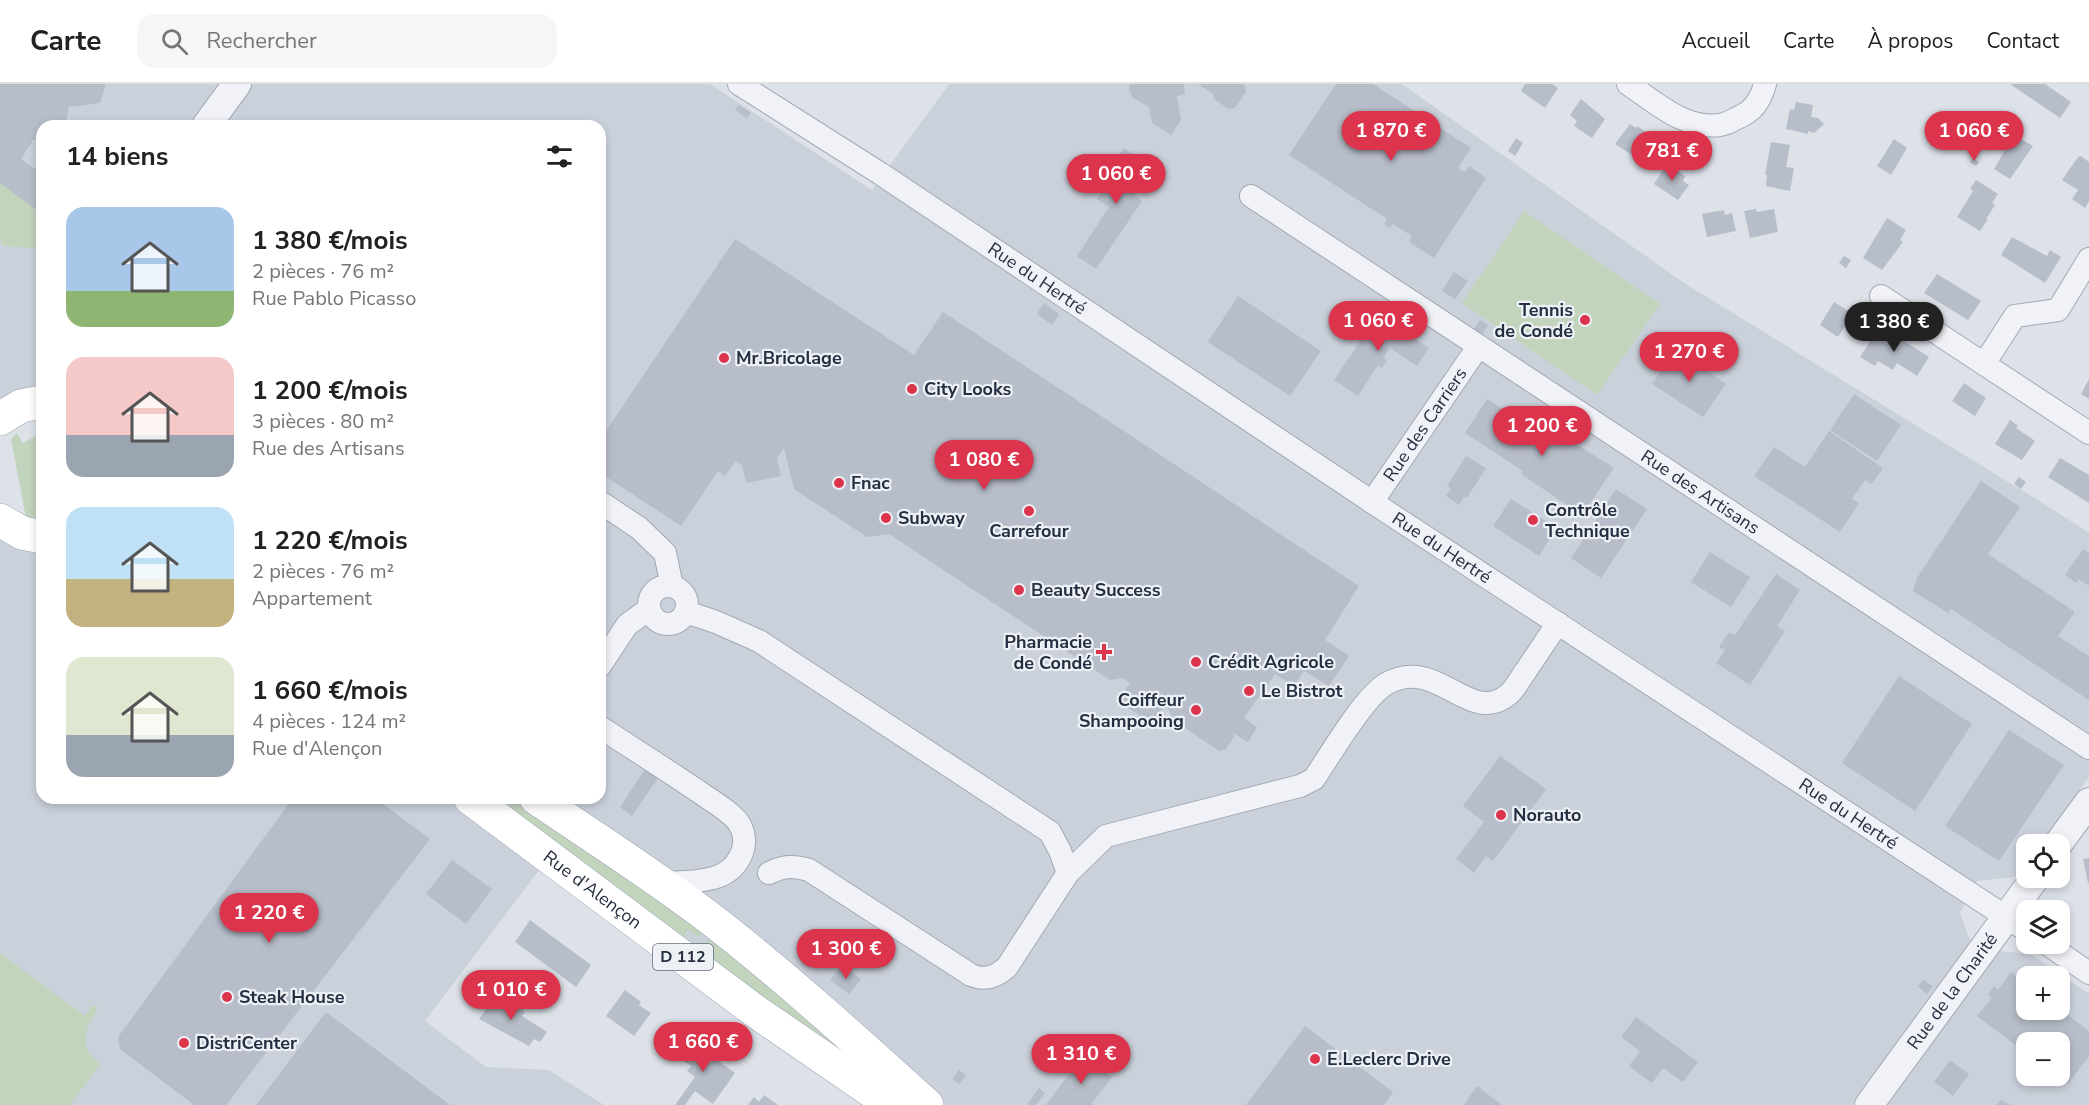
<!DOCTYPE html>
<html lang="fr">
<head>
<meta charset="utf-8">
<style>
  body { margin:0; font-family:"Nunito Sans",sans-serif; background:#f6f6f6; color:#222; height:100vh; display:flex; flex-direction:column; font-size:22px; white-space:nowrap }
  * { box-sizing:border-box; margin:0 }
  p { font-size:20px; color:#767676 }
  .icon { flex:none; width:33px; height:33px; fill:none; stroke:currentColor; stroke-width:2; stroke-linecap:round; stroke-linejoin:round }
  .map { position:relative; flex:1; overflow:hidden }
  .drawer { position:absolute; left:36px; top:36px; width:570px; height:684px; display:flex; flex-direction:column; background:#fff; border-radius:18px; box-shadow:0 3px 9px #0003 }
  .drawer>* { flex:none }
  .controls { position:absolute; left:2016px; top:750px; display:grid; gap:12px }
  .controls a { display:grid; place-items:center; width:54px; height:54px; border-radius:12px; background:#fff; box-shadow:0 3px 9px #0003; font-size:30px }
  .price { position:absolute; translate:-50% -51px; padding:0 14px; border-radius:21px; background:#dc344c; color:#fff; font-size:20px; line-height:39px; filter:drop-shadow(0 2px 3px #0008) }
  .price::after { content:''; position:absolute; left:50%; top:36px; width:18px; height:14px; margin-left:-9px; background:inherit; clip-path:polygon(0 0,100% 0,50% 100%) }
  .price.on { background:#222; color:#fff }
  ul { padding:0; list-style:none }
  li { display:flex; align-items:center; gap:18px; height:150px; padding:0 30px }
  li span { display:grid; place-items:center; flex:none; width:168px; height:120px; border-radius:18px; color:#555 }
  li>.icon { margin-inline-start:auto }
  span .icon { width:72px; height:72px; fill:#fffc; stroke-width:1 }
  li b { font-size:26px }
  h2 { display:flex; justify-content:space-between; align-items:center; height:72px; padding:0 30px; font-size:26px }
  header { display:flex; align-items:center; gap:36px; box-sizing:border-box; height:84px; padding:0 30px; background:#fff; border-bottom:2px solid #e0e0e0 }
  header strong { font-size:28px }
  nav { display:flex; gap:33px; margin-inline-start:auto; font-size:21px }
  .search { width:420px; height:54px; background:#f6f6f6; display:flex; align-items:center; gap:15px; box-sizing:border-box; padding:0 21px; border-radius:18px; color:#767676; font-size:22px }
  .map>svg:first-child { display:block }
</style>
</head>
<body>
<header>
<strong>Carte</strong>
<div class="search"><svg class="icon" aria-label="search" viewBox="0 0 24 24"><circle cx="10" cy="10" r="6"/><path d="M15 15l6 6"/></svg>Rechercher</div>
<nav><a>Accueil</a><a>Carte</a><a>À propos</a><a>Contact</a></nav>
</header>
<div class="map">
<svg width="2089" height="1021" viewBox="0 0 2089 1021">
  <rect width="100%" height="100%" fill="#dde2e9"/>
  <path fill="#cbd1db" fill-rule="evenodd" d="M0,0H710L872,106L949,0H1402L1684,199L2046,421L2089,449V693L2040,760H2026V779L2016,793L1977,797L1960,829L1970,856L1995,866L2032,871L2089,910V1021H895L479,714H600V42H42V321L0,335ZM2026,892H2060V926H2026ZM2026,958H2060V992H2026Z
    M0,436L42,454V714H470L549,773L425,937L486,983L549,986L604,1021H0Z"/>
  <path fill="#c3d4bd" d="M0,99L42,130V165L3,162L0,156Z
    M1524,127L1660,220L1597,311L1462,219Z
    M42,348V439L26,434L11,355L17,349L23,359Z
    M476,714H517L598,768L705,845L699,853L688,846L677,863Z
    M712,851L909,1019L701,867Z
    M0,869L85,932L92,921L98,924C85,945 77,962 100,980L70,1021H0Z"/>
  <path fill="#b7bdc9" d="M0,0H106L100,19L69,23L65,42H42V56H33L21,75L42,90V130L0,99Z
    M1130,0H1184L1185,10L1177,12L1181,36L1171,51L1152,39L1149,23L1132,13L1129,5Z
    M1198,0H1244L1246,8L1235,24L1229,25L1214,15L1213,10Z
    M1336,0H1373L1471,64L1458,84L1465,88L1469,82L1486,94L1434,174L1409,158L1412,152L1393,140L1390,144L1384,140L1387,135L1289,71Z
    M1525,0H1552L1558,4L1545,24L1521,7Z
    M2010,0H2045L2071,18L2060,34Z
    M1581,15L1605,35L1592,54L1574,42L1577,37L1570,31Z
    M1796,18L1813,21L1811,33L1818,34L1824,40L1814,49L1808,47V50L1786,45L1790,25L1794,26Z
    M739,21L751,29L747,34L735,26Z
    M1630,40L1636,44L1637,42L1655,54L1643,71L1636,66L1632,71L1615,60Z
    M2014,51L2033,62L2010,95L1994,85Z
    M1516,54L1523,59L1515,72L1508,67Z
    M1894,55L1907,64L1891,91L1877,82Z
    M1771,58L1790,61L1786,83L1794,84L1790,107L1766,102L1767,91H1765Z
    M1124,64L1153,83L1134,111L1142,117L1096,185L1077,172L1109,123L1097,115L1110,96L1105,92Z
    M2081,72L2089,78V117L2085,124L2072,115L2078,106L2062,96L2078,73Z
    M1973,74L1979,78L1976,82L1970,78Z
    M1667,80L1685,92L1683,97L1689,101L1678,116L1654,100Z
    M1976,96L1998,110L1992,119L1995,121L1986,135H1988L1980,147L1957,133L1973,107L1970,105Z
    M1756,125L1757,128L1774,125L1778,148L1750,154L1744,127Z
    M1724,126L1725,131L1732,129L1736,147L1707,153L1702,130Z
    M1887,134L1906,146L1900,156L1903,158L1882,186L1863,174Z
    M2012,153L2047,172L2050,166L2061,173L2045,199L2001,171Z
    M735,155L914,271L943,228L1359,502L1325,556L1349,572L1329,602L1304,587L1294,602L1275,590L1244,634L1257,643L1248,658L1233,649L1234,653L1225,666L1219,667L1172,635L1169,625L1164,622L1151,639L1118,617L1130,599L1123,594L1110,596L889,450L867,453L794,405L784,364L777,374L781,392L746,399L742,381L736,377L725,392L718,387L681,442L600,389V356Z
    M1844,172L1851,176L1846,184L1839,179Z
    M1454,188L1468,197L1455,215L1442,207Z
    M1937,190L1981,217L1968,236L1924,209Z
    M1238,212L1321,267L1290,312L1208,258Z
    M1834,218L1853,230L1838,253L1820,241Z
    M1044,219L1059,230L1052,241L1037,230Z
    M1381,226L1399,238L1396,242L1429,264L1417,282L1390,264L1383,274L1387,276L1382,284L1378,281L1358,312L1334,296Z
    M1480,236L1488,241L1482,251L1474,245Z
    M1887,246L1929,273L1917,292L1897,279L1893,286L1878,277L1875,282L1860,273L1876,248L1883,253Z
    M1675,265L1726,300L1703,333L1652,300Z
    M2089,295V315L2081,310Z
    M1964,299L1986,314L1975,332L1952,317Z
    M1854,310L1901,341L1877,377L1830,346Z
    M1487,315L1545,353L1551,344L1614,384L1582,431L1521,390L1523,387L1465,349Z
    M2010,336L2018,342L2016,344L2035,357L2022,376L1995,360Z
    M1829,347L1883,384L1872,400L1865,396L1852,415L1859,419L1840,448L1754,392L1774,363L1805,383Z
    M1466,372L1486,384L1467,414L1464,413L1459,421L1446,412L1451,404L1447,402Z
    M2060,374L2089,391V419L2048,393Z
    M2019,393L2026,398L2021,405L2014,400Z
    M1981,397L2020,423L1988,470L2075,528L2058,552L2089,572V616L1951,525L1948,529L1913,507L1917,494Z
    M1616,405L1647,425L1601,494L1571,474Z
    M1511,415L1557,444L1539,472L1493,442Z
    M2083,465L2089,469V502L2078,495L2076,499L2065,491Z
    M1710,468L1750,493L1731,523L1691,498Z
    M1776,490L1800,506L1777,542L1785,547L1750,601L1716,579L1725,566L1719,563L1729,548L1735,551Z
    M1899,592L1972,640L1915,727L1842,679Z
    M2009,646L2064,681L1999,777L1945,742Z
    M1500,672L1546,705L1493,777L1486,772L1474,789L1456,775L1484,738L1463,722Z
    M649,679L662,688L632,732L620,723Z
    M293,714H375L430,755L226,1021H194L120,965L118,953Z
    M2089,774V799H2088L2083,775Z
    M452,776L492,805L466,840L426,810Z
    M530,836L591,881L576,903L515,858Z
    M842,881L861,895L849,910L830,896Z
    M2011,888L2026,900V926H2061L2089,947V972L2068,1000L2056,992H2060V958H2026V969L1977,932L1992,914L1988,911L1994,902L1998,906Z
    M1923,896L1933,902L1927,910L1918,903Z
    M625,906L641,918L639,921L651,929L634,952L606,932Z
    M494,909L515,927L519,923L525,928L522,932L547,948L540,958L534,955L529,962L479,935L487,924L484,921Z
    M326,928L450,1021H256Z
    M1636,933L1698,978L1683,998L1663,984L1652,999L1629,982L1640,967L1621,953Z
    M1305,942L1393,1008L1384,1021H1246Z
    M685,953L735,989L713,1020L695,1007L685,1021H675L695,993L687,987L691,982L673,970Z
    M1083,971L1112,993L1092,1019L1094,1021H1046Z
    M1950,976L1969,990L1953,1012L1934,998Z
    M959,986L966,992L959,1000L952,995Z
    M1477,1002L1502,1021H1464Z
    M1039,1004L1045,1009L1036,1021H1030L1028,1019Z
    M764,1011L778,1021H748L754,1013L759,1018Z
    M2000,1016L2011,1021H1997Z"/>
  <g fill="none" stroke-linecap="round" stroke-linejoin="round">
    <defs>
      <g id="minor">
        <path id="s1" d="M739,0L881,90L1372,418L2026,846"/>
        <path d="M1628,0C1655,18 1685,46 1720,41C1725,40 1732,37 1737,34C1753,28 1761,16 1765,0"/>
        <path id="s2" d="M1251,112L2089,664"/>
        <path d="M2089,175L2058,226L2015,232L1984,280L2089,349"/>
        <path d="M1881,212L1984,280"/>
        <path d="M600,418L639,444L665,469L672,502"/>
        <path id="s3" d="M1372,418L1478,263"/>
        <circle cx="668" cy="521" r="19"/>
        <path d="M686,528L716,538L759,557L1050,748L1060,767L1068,789"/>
        <path d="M600,582L627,541L649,525"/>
        <path d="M600,643C635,666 670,688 705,712C714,718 735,731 740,741C752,763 736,789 713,794C696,799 679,798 662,799"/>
        <path d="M769,789C783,782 794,781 809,786L971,891C985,897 996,893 1007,883L1068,789L1106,752L1300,702L1314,695C1330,671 1364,613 1386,600C1437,570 1470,644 1509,610C1515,605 1520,595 1525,588C1536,572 1547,555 1558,539"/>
        <path d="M2047,860L2089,889"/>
      </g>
      <g id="tertiary">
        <path d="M206,42L237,0"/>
        <path d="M2058,760L2089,718"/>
        <path id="s4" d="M1869,1021L2035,794"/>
      </g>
      <g id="primary">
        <path d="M0,335L21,322L42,318"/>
        <path d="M0,436L22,449L42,453"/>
        <path id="s5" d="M470,714L755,927L892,1021"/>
        <path d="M536,714C596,755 658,794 716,839C789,896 858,959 927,1021"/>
      </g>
    </defs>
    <use href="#minor" stroke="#a2a9b3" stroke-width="24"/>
    <use href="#tertiary" stroke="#a2a9b3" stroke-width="30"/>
    <use href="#primary" stroke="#9ba6b6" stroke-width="34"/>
    <use href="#minor" stroke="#f0f2f7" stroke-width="22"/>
    <use href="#tertiary" stroke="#f0f2f7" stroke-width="28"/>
    <use href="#primary" stroke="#fff" stroke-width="33"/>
  </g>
  <g fill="#dc344c" stroke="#edf1f6" stroke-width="2">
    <circle cx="1585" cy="236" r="6"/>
    <circle cx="724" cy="274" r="6"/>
    <circle cx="912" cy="305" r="6"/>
    <circle cx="839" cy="399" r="6"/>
    <circle cx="1029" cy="427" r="6"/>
    <circle cx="886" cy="434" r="6"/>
    <circle cx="1533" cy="436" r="6"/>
    <circle cx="1019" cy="506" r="6"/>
    <path d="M1101 559h6v6h6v6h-6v6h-6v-6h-6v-6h6z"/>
    <circle cx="1196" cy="578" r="6"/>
    <circle cx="1249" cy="607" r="6"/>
    <circle cx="1196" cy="626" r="6"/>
    <circle cx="1501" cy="731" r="6"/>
    <circle cx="227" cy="913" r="6"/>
    <circle cx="184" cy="959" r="6"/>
    <circle cx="1315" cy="975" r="6"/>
  </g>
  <g text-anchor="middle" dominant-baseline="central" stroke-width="4.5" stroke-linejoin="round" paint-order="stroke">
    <rect fill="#edf1f6" stroke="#616977" stroke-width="1.5" x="653" y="860" width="60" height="26" rx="4.5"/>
    <g font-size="16" font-weight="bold" fill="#252f41">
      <text x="683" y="873">D 112</text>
    </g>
    <g font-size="18" fill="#252f41" stroke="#edf1f6">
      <text stroke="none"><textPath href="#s1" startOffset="356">Rue du Hertré</textPath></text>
      <text stroke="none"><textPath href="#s3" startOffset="94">Rue des Carriers</textPath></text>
      <text stroke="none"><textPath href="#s2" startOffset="538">Rue des Artisans</textPath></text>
      <text stroke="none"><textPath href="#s1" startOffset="842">Rue du Hertré</textPath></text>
      <text stroke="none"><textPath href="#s1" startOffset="1328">Rue du Hertré</textPath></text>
      <text stroke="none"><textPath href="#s5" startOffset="153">Rue d'Alençon</textPath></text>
      <text stroke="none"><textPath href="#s4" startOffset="141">Rue de la Charité</textPath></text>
    </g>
    <g font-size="18" font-weight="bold" fill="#252f41" stroke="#edf1f6" text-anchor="start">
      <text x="1573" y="226" text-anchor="end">Tennis<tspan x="1573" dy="21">de Condé</tspan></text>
      <text x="736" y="274">Mr.Bricolage</text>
      <text x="924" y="305">City Looks</text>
      <text x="851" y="399">Fnac</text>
      <text x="1545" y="426">Contrôle<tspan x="1545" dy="21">Technique</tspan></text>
      <text x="898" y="434">Subway</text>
      <text x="1029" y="447" text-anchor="middle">Carrefour</text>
      <text x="1031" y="506">Beauty Success</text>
      <text x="1092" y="558" text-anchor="end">Pharmacie<tspan x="1092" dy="21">de Condé</tspan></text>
      <text x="1208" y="578">Crédit Agricole</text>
      <text x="1261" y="607">Le Bistrot</text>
      <text x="1184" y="616" text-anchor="end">Coiffeur<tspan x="1184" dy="21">Shampooing</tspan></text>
      <text x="1513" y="731">Norauto</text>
      <text x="239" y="913">Steak House</text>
      <text x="196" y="959">DistriCenter</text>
      <text x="1327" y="975">E.Leclerc Drive</text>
    </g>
  </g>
</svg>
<div class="controls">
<a><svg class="icon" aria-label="locate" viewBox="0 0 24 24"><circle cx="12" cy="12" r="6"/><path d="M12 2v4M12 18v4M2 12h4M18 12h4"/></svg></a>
<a><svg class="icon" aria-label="layers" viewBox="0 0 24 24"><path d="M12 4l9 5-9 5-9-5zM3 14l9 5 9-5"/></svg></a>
<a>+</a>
<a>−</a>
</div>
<b class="price" style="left:1391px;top:78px">1 870 €</b>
<b class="price" style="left:1974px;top:78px">1 060 €</b>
<b class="price" style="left:1672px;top:98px">781 €</b>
<b class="price" style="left:1116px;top:121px">1 060 €</b>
<b class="price" style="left:1378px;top:268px">1 060 €</b>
<b class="price on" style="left:1894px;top:269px">1 380 €</b>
<b class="price" style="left:1689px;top:299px">1 270 €</b>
<b class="price" style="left:1542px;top:373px">1 200 €</b>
<b class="price" style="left:984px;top:407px">1 080 €</b>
<b class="price" style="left:269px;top:860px">1 220 €</b>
<b class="price" style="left:846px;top:896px">1 300 €</b>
<b class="price" style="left:511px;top:937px">1 010 €</b>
<b class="price" style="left:703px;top:989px">1 660 €</b>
<b class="price" style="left:1081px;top:1001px">1 310 €</b>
<section class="drawer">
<h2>14 biens<svg class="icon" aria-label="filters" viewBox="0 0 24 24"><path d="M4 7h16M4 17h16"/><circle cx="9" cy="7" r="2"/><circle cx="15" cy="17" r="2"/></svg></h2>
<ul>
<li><span style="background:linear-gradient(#a9c7e8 70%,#8fb573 0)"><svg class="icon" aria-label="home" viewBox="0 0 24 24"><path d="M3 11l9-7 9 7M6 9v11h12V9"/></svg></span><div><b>1 380 €/mois</b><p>2 pièces · 76 m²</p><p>Rue Pablo Picasso</p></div></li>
<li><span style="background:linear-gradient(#f6c9c9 65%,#9aa5b1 0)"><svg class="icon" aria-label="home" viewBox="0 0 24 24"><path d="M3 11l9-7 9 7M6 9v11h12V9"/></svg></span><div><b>1 200 €/mois</b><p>3 pièces · 80 m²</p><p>Rue des Artisans</p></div></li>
<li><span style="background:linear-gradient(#bfe0f5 60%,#c2b280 0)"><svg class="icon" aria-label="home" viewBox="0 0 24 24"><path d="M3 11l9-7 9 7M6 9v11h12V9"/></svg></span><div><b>1 220 €/mois</b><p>2 pièces · 76 m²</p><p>Appartement</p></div></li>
<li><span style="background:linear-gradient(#dfe7d0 65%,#9aa5b1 0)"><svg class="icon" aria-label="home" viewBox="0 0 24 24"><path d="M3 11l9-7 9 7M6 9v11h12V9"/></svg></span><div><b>1 660 €/mois</b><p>4 pièces · 124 m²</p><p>Rue d'Alençon</p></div></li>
</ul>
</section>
</div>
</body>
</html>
